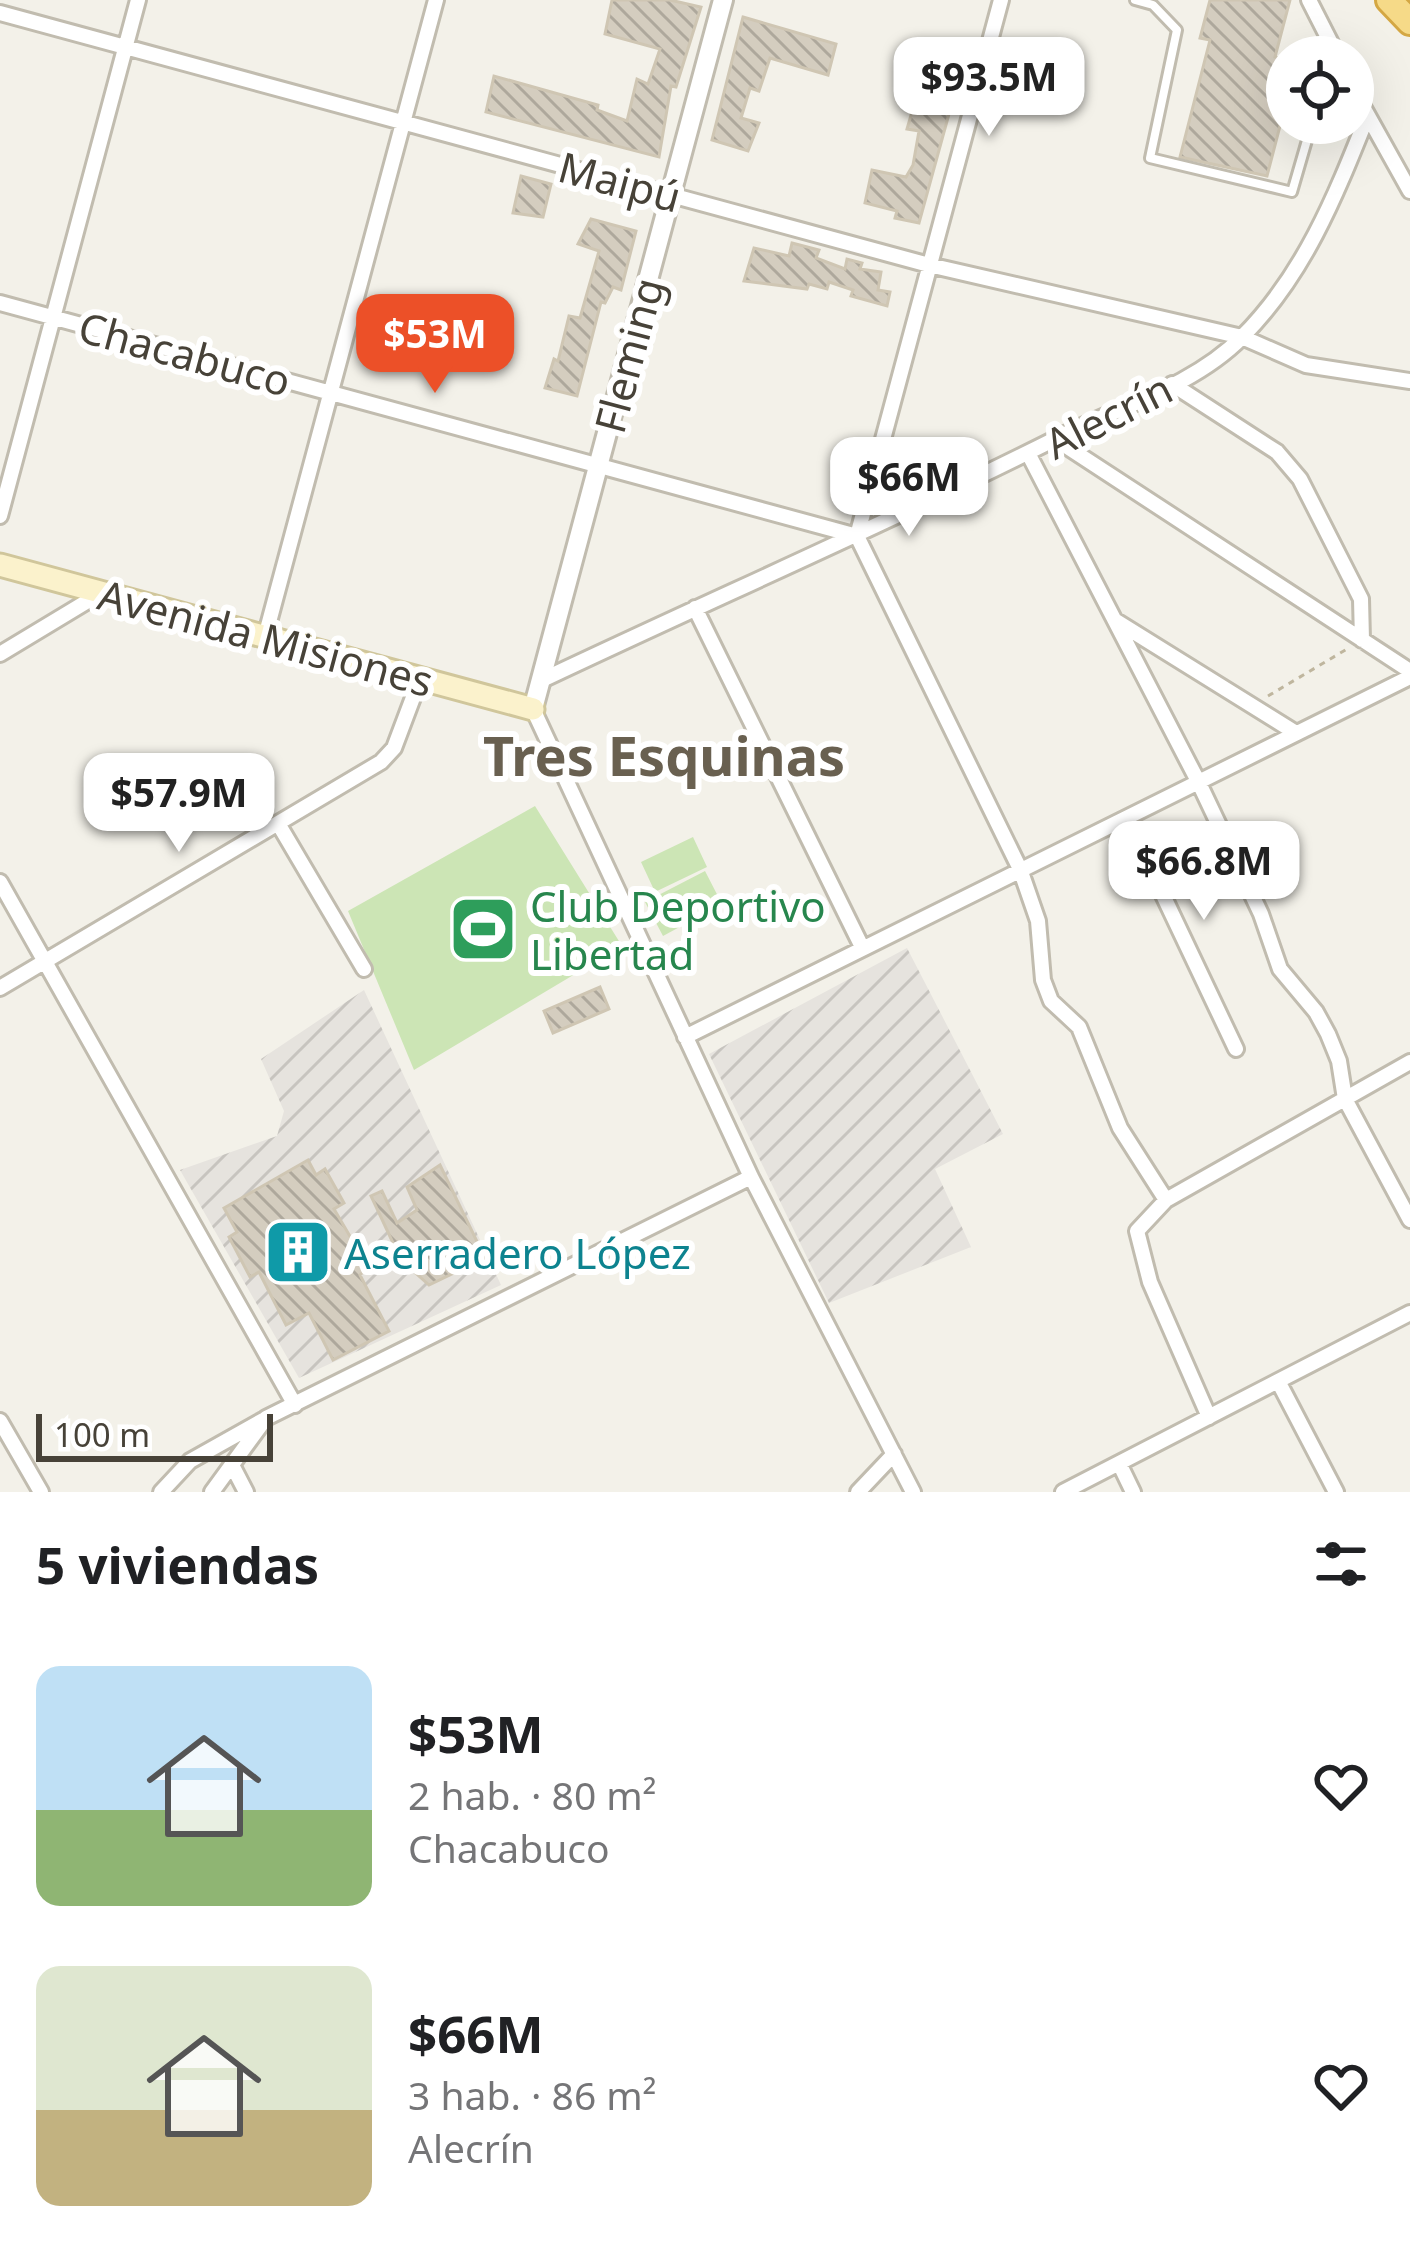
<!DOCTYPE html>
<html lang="es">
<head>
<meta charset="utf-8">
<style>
  body { margin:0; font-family:"Noto Sans",sans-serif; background:#f6f6f6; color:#202124; height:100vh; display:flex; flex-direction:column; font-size:45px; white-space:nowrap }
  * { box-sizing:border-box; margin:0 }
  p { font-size:39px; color:#757577 }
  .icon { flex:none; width:66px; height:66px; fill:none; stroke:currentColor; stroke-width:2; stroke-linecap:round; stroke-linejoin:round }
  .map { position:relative; height:1492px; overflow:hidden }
  .side { display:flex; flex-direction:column; background:#fff; flex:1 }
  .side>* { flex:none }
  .buttons { position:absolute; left:1266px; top:36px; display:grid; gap:24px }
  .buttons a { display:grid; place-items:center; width:108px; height:108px; border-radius:50%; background:#fff; box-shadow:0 12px 48px #0002; font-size:60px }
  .scale { position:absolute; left:36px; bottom:30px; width:237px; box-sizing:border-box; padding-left:12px; border:6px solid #474238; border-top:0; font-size:33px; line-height:42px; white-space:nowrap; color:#474238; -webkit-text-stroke:9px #fff; paint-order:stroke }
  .price { position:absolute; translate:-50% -102px; padding:0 27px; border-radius:24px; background:#fff; color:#222; font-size:39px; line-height:78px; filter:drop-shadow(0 3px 6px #0008) }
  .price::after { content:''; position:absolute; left:50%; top:72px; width:36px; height:27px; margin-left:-18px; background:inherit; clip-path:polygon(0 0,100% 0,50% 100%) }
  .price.on { background:#ec5028; color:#fff }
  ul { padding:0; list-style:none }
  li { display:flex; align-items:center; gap:36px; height:300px; padding:0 36px }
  li span { display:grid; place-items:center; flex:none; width:336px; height:240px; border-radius:24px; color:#555 }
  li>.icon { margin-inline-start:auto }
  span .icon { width:144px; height:144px; fill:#fffc; stroke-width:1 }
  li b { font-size:51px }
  h2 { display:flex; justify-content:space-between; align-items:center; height:144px; padding:0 36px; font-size:51px }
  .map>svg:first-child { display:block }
</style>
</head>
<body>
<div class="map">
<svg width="1410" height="1492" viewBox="0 0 1410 1492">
  <defs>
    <pattern id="industrial-furrows" width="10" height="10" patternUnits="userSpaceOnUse" patternTransform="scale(3)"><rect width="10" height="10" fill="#e6e3de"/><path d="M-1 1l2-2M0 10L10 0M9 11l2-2" fill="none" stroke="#c7c4bf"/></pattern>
    <pattern id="building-back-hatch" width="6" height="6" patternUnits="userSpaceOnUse" patternTransform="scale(3)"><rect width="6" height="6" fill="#d4cdbf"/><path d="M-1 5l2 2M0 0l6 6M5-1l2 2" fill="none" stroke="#aea89c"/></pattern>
  </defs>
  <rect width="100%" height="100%" fill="#f3f1e9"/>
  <path fill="url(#industrial-furrows)" d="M907,948L1003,1134L935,1169L971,1247L829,1303L709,1054Z
    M364,990L501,1285L299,1378L180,1170L277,1136L284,1111L261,1059Z"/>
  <path fill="#cce5b5" d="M535,806L622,946L414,1070L348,911Z
    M693,837L707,867L655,892L641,862Z
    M705,871L722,904L663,936L645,902Z"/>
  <path fill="url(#building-back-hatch)" stroke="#cfc6b3" stroke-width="3" d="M612,0H670L701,7L676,87L671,86L659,157L486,112L494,76L598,105L597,110L627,121L637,79L648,84L660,49L605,34Z
    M1210,0H1290L1275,57L1287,60V99L1267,176L1180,157L1210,40L1200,38Z
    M743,17L836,44L828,75L770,58L759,91L750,88L741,118L759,123L748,151L712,140Z
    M938,40L961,42L955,75L932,69Z
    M916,98L952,103L919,223L895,218L897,211L865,203L872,170L906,177L913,165L919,131L907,129Z
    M521,176L551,184L543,217L513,213Z
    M591,219L636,231L621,290L613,287L605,303L601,302L577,396L545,388L554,359L558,361L569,316L580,318L599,251L578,244Z
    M792,243L819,250L816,258L845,269L847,259L862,263L860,269L881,272L878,290L890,292L887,306L851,296L853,290L829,282L827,289L809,284L807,289L744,281L754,248L789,256Z
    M600,987L609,1009L553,1033L544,1011Z
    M308,1160L316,1175L325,1169L344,1203L334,1209L368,1267L360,1275L389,1331L333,1360L309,1313L286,1325L259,1272L250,1277L229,1237L237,1232L224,1208Z
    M440,1165L485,1258L429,1285L401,1260L371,1196L382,1191L397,1223L417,1210L407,1187Z"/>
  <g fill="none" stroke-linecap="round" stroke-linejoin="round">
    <defs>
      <path id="service" d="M1135,0L1153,5L1177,30L1150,158L1292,192L1312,123"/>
      <path id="minor" d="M1309,0L1338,57
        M0,13L929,265L1242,337L1306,365L1410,381
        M1353,89L1410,191
        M0,303L857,536
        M1172,384L1277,452L1300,479L1361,599L1362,640
        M1055,439L1410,671
        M1029,455L1199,783L1261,914L1280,969L1316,1012L1328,1034L1339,1061L1345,1099L1410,1220
        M0,516L138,0
        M857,536L1020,869L1038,921L1043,980L1051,1001L1079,1027L1120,1128L1166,1200
        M857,536L1001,0
        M695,608L862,947
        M1116,621L1296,733
        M265,637L436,0
        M0,654L101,593
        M540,681C713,599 888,523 1059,437C1119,407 1194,386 1242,337C1304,275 1335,197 1367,117
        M533,709L751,1177L913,1492
        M1127,819L1236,1049
        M279,825L364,969
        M0,882L295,1405
        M0,988L381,762L394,748L420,679
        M685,1037L1410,677
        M1278,1381L1336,1492
        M1209,1417L1150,1282L1137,1231L1166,1200L1410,1062
        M0,1421L41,1492
        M1119,1463L1133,1492
        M232,1465L246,1492
        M161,1492L190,1461L263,1420
        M212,1492L266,1418L751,1177
        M858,1492L894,1454
        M1063,1492L1410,1313"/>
      <path id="tertiary" d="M533,709L723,0"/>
      <path id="secondary" d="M0,565L533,709"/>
      <path id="trunk" d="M1389,0L1410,22"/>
    </defs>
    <use href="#service" stroke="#c1bcaf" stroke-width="14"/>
    <use href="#minor" stroke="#c1bcaf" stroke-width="20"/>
    <use href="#tertiary" stroke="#c1bcaf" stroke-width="24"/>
    <use href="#secondary" stroke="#d0c69b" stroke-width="27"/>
    <use href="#trunk" stroke="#d4a743" stroke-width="30"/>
    <path stroke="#bfb69e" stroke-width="3" stroke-dasharray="6 6" stroke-linecap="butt" d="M1268,696L1347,649"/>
    <use href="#service" stroke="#fff" stroke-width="8"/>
    <use href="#minor" stroke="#fff" stroke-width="14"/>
    <use href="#tertiary" stroke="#fff" stroke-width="18"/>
    <use href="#secondary" stroke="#fbf2cc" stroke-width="21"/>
    <use href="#trunk" stroke="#f6da88" stroke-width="24"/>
  </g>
  <defs>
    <symbol id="stadium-square" viewBox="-11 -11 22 22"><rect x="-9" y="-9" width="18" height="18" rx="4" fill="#2e9e5b" stroke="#fff"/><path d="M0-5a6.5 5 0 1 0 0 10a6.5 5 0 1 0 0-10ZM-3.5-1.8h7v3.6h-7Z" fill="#fff"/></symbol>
    <symbol id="building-square" viewBox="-11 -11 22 22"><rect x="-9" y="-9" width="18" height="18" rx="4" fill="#0f9aa8" stroke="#fff"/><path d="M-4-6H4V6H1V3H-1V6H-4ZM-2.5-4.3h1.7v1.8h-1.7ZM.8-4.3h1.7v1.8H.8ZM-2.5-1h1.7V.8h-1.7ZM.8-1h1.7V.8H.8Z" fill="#fff"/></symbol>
  </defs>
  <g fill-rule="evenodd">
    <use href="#stadium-square" x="445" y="891" width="76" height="76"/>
    <use href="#building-square" x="260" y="1214" width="76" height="76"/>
  </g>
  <g text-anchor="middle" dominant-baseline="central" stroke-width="12" stroke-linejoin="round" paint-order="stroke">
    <g font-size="42" fill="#474238" stroke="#fff">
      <text transform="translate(620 181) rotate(15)">Maipú</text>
      <text transform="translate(185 353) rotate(15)">Chacabuco</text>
      <text transform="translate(628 355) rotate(-75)">Fleming</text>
      <text transform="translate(1108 415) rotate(-27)">Alecrín</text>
      <text transform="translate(266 637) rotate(15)">Avenida Misiones</text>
    </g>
    <g font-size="42" fill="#27864d" stroke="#fff" text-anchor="start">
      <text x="530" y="905">Club Deportivo<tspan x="530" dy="48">Libertad</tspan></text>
    </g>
    <g font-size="42" fill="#0d838f" stroke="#fff" text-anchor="start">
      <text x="344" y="1252">Aserradero López</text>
    </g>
    <g font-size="54" font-weight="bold" fill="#696050" stroke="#fff">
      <text x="664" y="755">Tres Esquinas</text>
    </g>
  </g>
</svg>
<div class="buttons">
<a><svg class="icon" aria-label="locate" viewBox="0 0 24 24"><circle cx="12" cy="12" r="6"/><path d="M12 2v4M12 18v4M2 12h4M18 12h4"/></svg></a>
</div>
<div class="scale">100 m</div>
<b class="price" style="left:989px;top:139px">$93.5M</b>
<b class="price on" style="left:435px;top:396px">$53M</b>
<b class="price" style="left:909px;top:539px">$66M</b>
<b class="price" style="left:179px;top:855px">$57.9M</b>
<b class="price" style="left:1204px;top:923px">$66.8M</b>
</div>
<section class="side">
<h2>5 viviendas<svg class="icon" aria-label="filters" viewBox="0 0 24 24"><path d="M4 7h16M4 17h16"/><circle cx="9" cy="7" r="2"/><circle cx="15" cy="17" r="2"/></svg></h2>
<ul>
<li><span style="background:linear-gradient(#bfe0f5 60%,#8fb573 0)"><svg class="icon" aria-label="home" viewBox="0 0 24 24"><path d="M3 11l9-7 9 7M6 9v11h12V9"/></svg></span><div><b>$53M</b><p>2 hab. · 80 m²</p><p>Chacabuco</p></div><svg class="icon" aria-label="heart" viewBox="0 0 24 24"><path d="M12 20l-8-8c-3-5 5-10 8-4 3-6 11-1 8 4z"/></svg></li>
<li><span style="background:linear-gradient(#dfe7d0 60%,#c2b280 0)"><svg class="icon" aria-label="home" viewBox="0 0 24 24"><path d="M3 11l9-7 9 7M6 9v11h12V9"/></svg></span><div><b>$66M</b><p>3 hab. · 86 m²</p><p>Alecrín</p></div><svg class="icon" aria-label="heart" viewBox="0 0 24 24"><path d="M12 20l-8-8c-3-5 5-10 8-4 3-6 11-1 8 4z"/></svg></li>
</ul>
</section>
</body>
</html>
